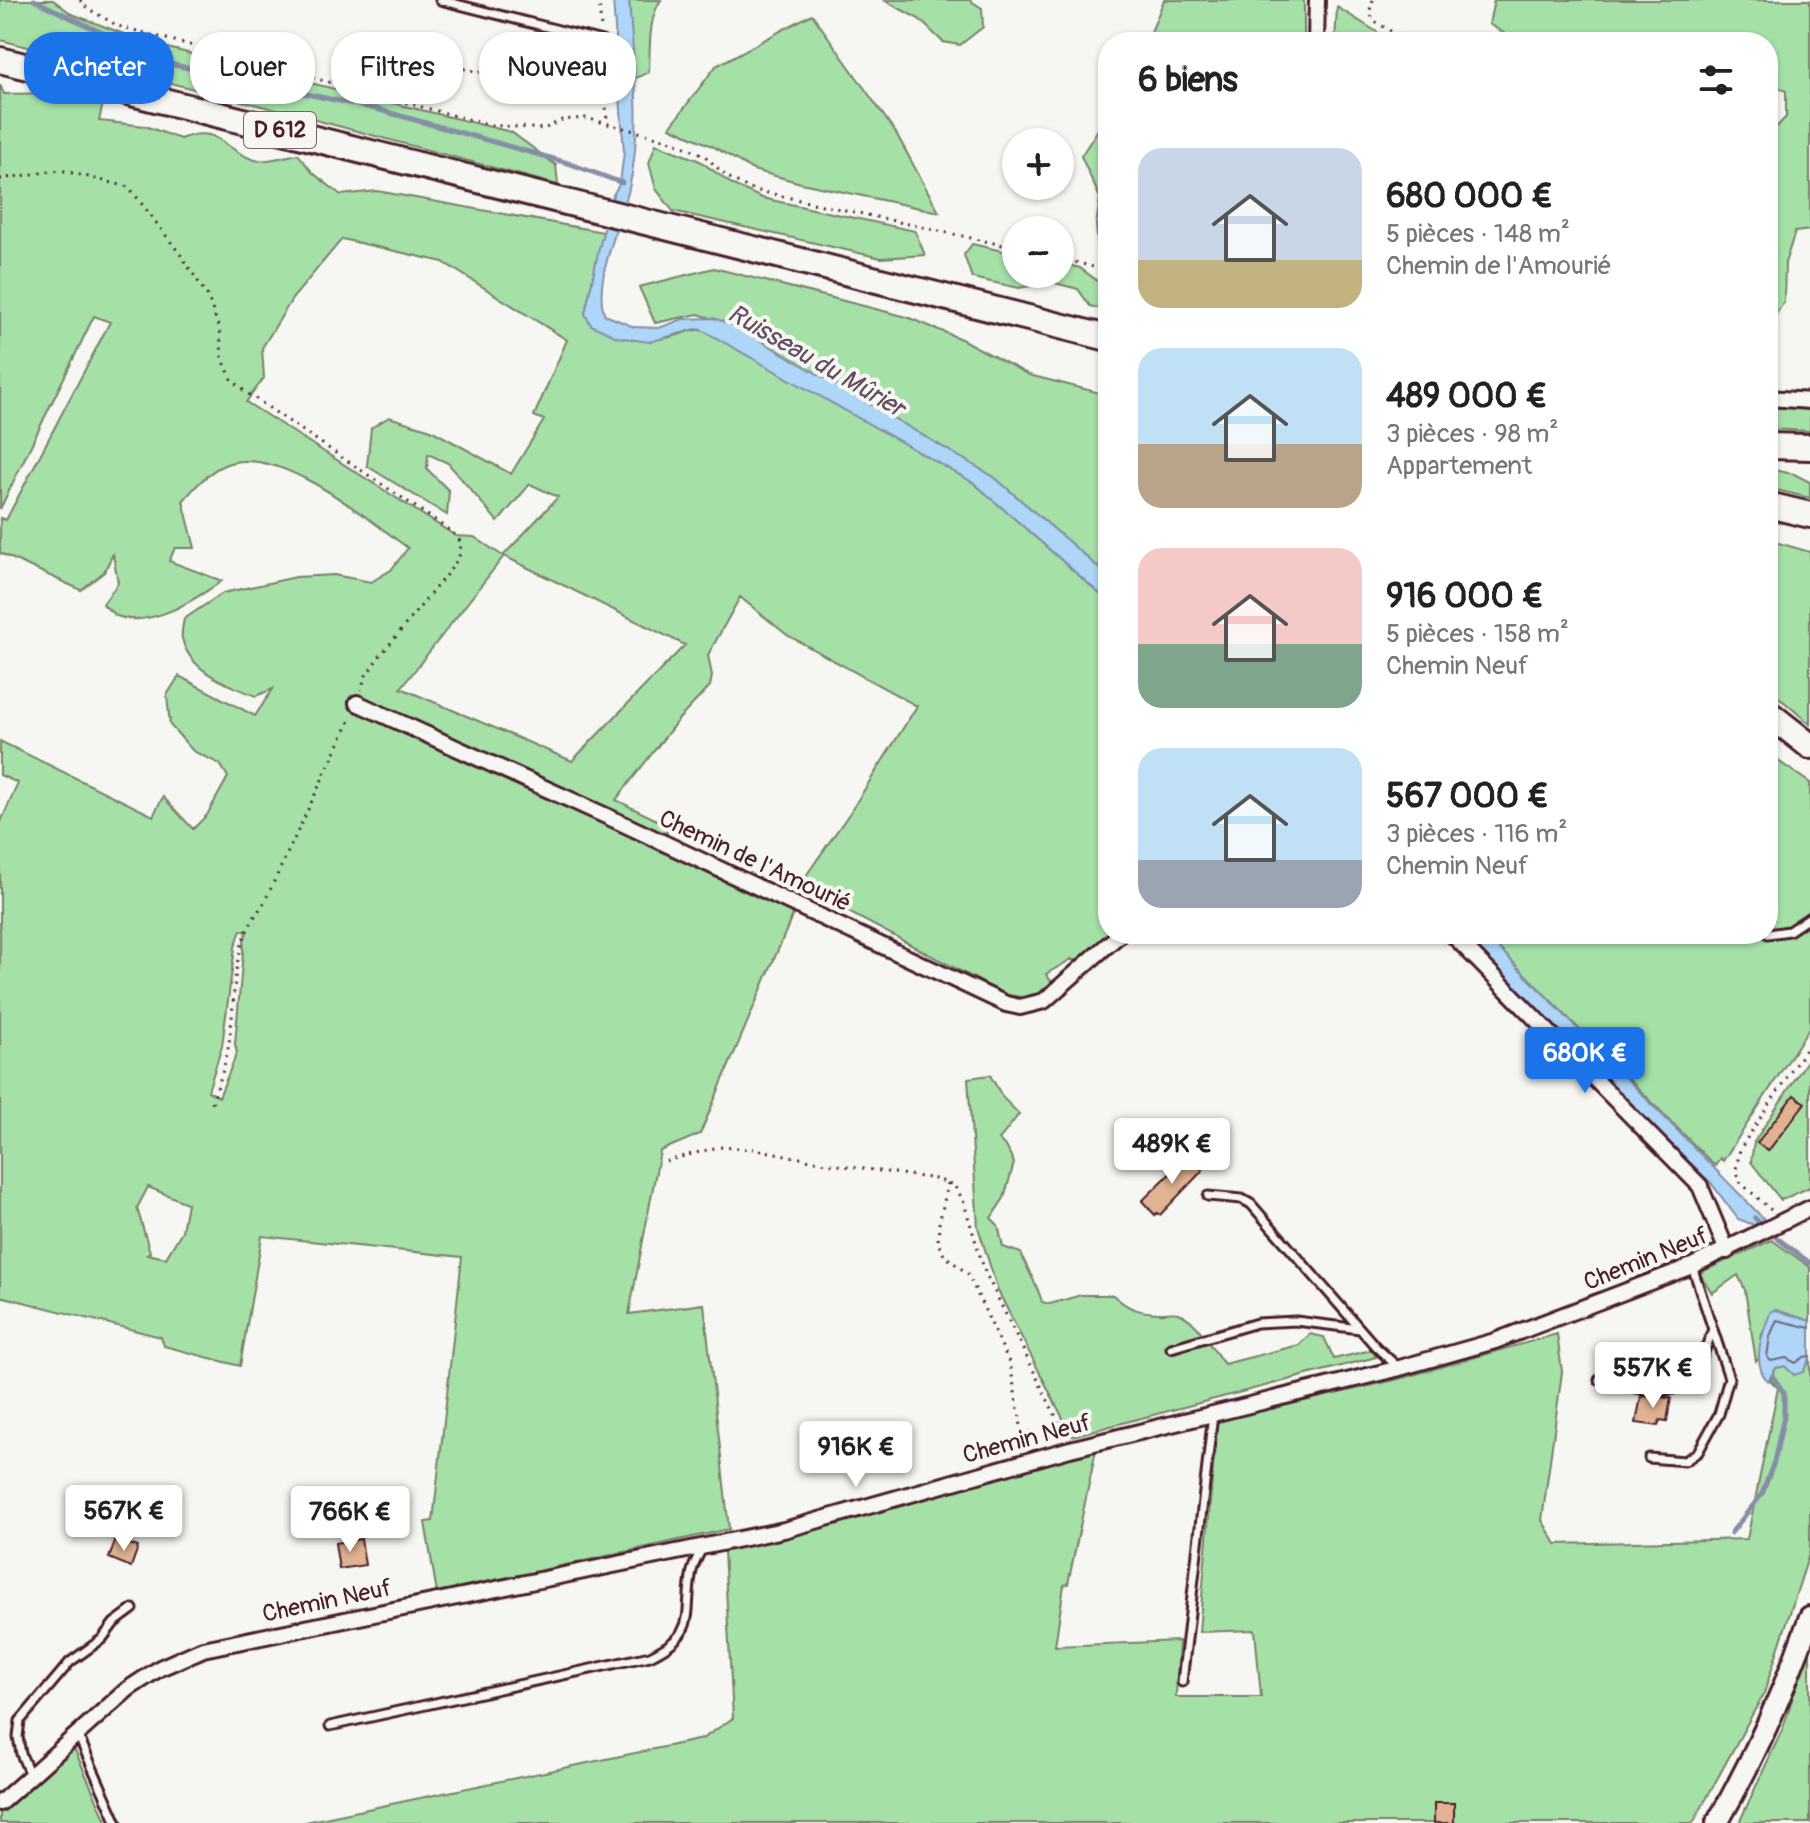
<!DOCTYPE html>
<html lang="fr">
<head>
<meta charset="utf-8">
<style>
  body { margin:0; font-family:Pangolin,sans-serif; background:#f2f2f2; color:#222; height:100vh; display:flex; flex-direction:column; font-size:30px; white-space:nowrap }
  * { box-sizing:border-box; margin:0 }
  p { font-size:26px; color:#767676 }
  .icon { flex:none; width:44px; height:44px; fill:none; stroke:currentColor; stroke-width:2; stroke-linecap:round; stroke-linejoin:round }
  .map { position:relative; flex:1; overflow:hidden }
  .side { position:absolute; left:1098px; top:32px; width:680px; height:912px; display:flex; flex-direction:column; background:#fff; border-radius:32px; box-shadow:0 2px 6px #0004 }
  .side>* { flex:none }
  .top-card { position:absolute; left:24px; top:32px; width:760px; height:72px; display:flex; gap:16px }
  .fabs { position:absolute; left:1002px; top:128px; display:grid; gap:16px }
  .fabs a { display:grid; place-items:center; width:72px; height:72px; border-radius:50%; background:#fff; box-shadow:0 2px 6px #0004; font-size:40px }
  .price { position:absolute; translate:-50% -68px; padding:0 18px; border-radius:8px; background:#fff; color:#222; font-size:26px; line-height:52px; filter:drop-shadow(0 2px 4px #0008) }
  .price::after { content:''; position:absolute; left:50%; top:48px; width:24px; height:18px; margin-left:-12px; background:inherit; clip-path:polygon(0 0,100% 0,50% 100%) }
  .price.active { background:#1a73e8; color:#fff }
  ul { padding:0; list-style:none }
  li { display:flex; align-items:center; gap:24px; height:200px; padding:0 40px }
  li span { display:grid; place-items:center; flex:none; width:224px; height:160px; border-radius:24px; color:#555 }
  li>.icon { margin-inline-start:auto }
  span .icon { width:96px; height:96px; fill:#fffc; stroke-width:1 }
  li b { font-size:34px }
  h2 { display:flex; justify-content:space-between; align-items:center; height:96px; padding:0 40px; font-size:34px }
  .chip { padding:0 28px; border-radius:32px; background:#fff; box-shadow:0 2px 6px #0004; font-size:28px; line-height:72px }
  .chip.active { background:#1a73e8; color:#fff }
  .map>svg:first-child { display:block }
</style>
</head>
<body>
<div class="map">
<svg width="1810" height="1823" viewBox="0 0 1810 1823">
  <rect width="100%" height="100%" fill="#f6f6f2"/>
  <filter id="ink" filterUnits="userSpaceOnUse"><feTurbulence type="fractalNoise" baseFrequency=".0125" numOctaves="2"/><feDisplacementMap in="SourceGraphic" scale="16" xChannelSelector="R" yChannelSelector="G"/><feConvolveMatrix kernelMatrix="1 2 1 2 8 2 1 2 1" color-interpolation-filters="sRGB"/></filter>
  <g filter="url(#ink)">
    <path fill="#a5e1a7" stroke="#788069" stroke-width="2" fill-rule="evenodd" d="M0,0H53L72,14L147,43L511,132L556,165L558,185L297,115L0,40Z
      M629,0H661C648,18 650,50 649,72L634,79Z
      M884,0H969L982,8L983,27L960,45L943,42L919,19Z
      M1164,0H1304V42H1147Z
      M1494,0H1810V230L1795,232L1785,263L1784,302L1768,326V136L1786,117V91L1768,82V42H1518L1489,24Z
      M1337,7L1393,42H1335Z
      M812,14L896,133L939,212L801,183L753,170L714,147L670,127L716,66Z
      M0,85L4,94L57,93L103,103L99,121L145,126L180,139C220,123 223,151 255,160C266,163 286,156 298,154L313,173L341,195L377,191L603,232L585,314C619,338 632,347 674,336C685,333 694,328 705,331L974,483L1108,601L1110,934L1079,963L1072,959L1046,974L1053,984C1035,1002 1027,999 1004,994L799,886L851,811L917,706L787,635L740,597L708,655L712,676L710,686L678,720L616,800L665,824L671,852L794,912L700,1134L660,1151L629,1314L704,1304L729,1529L437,1593L425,1522L433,1521L462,1257L262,1236L240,1366L164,1346L161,1337L0,1296V824L18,783L0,775V741L153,816L163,797L193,829L207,815L228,777L220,764L193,751L170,725L167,695L179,676L255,716L273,689L256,696C229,685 189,672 182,638C181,633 183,624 184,619L223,593L296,577L334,575L371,582L391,570L408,548C367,518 277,443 224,465C208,472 194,488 183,501L195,548H175L169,561L222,581C195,599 152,629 117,616C112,614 107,608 103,604L118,583L113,554L104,572L81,590L0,553V518L6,520L110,322L94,316L0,509ZM342,239L443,262L567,340L534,416L544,420L511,474L431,430L389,417L371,428L367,466L447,515L449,491L427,469L428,454L448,463L498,522L530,484L558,497L503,556L474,537L456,536L246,402L264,378L262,348L292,299ZM504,556L685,645L572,761L401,688ZM241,930L247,932L244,941L235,1044L237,1053L219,1097L208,1091L222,1046L235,947ZM148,1187L187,1203L182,1231L166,1258L147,1254L150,1252L137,1208Z
      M1108,114V253L1098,249L1096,225L1100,198L1081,156Z
      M656,144L700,161L733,185L762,198L915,231L925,255L881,258L673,211L656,189L649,163Z
      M972,244L1016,254V274H1060V263L1080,268L1099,282L1108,284V311L1090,306L1078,289L1051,282L1019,288L972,278L964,255Z
      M714,268L907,317L961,339L1029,375L1108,395V576L994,477L734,325L698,314L655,323L639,287Z
      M1768,405L1810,407V431L1768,429Z
      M1768,469L1794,474L1810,482V498L1768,488Z
      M1768,540L1810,552V724L1768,688Z
      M1768,754L1810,783V1027L1723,1161L1720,1158L1715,1166L1485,934H1768Z
      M1810,1056V1187L1781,1200L1751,1162L1754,1142Z
      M990,1075L1003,1098L1019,1114L999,1140L1007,1148L1014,1163L1004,1198L991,1218L998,1225L1003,1247L1021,1253C1027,1270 1037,1283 1042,1302L1050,1304L1081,1295H1113C1128,1309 1138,1312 1159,1313C1165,1314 1172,1311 1178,1313C1197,1319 1211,1348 1224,1364L1299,1345L1310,1334L1324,1337L1334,1359L1372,1350L1376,1357L1072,1436L998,1291L978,1227L968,1078Z
      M1772,1240L1810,1267V1321L1776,1310L1762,1334L1759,1359L1756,1361L1745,1290L1738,1275L1712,1293L1699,1273Z
      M1557,1334L1562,1372L1542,1520L1556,1544L1747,1539L1778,1388L1770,1380L1776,1368L1785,1366L1790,1371L1803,1372L1810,1358V1551L1764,1693L1693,1823H301L702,1739L733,1718L724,1551L1096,1450L1068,1584L1064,1585L1055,1646L1179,1641L1176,1697H1261L1255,1630L1199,1632L1217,1421L1395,1380Z
      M1810,1643V1823H1739L1783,1728Z
      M74,1748L107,1823H0V1811Z"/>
    <path fill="#aed6f8" stroke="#868da6" stroke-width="2" d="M613,0H629C633,61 643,124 630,184C623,220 591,282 605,315L634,327L659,328L683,319L713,318L734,325L994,477L1108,576V601L974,483L702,330L696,329L649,342L617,337L591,325L585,314L599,248L613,195L620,183L624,152Z
      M1463,934H1485L1764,1219L1754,1225L1738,1219L1711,1183L1587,1062Z
      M1776,1310L1810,1321V1358L1803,1372L1794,1375L1785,1366L1776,1368L1768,1381C1750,1364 1763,1331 1771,1311Z"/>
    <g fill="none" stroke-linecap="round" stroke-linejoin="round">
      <path stroke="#72687d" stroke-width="2" d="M1810,1328L1777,1320L1770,1336L1767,1357L1771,1361L1786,1358L1796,1363L1804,1357L1810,1356"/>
      <path stroke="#868da6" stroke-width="5" d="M34,0L165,63L376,109L568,163L622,183
        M1755,1218L1773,1235L1810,1263
        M1731,1533L1762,1494L1774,1462L1784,1416V1393L1773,1377"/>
    </g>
    <path fill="#e1b391" stroke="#4a1f2b" stroke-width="2" d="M1794,1095L1805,1103L1768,1151L1757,1143Z
      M1188,1156L1203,1170L1160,1215L1157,1213L1155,1215L1142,1201Z
      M1641,1396L1671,1398L1667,1421L1660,1420L1658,1426L1636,1423Z
      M116,1539L138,1547L131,1567L109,1558Z
      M361,1539L365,1565L339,1569L335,1543Z
      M1434,1803H1454V1823H1434Z"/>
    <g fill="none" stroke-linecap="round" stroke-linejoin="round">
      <defs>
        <path id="service" d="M440,0L602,41
          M1768,934L1789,931L1810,917
          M1208,1196L1242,1199L1251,1204L1376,1347L1399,1368
          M1171,1348L1257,1323L1296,1321L1360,1329
          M1599,1380L1655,1392L1673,1389L1698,1368L1713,1329
          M1649,1458L1685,1461L1698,1452L1719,1414L1729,1378L1692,1266
          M1182,1682L1213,1414
          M330,1726L650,1656C700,1632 683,1615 692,1571C694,1563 699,1555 702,1548
          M78,1735L117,1823
          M30,1775L21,1754L18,1737L20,1721L70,1662L102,1639L114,1623L133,1609"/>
        <path id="minor" d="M1316,42L1317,0
          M1768,398L1810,401
          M357,703L615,820L1006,1004L1020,1007L1044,1001L1120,934
          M1452,934L1700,1186L1727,1251
          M0,1803L128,1689L160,1668L203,1649L784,1530L1070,1449L1396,1369L1495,1341L1692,1266L1810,1208"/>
        <path id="secondary" d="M1717,1823C1755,1757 1785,1689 1810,1617"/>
        <path id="trunk" d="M0,60L1108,338
          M1768,446L1810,447
          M1768,505L1810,515
          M1768,713L1810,746"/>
      </defs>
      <use href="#service" stroke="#4a1f2b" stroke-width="13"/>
      <use href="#minor" stroke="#4a1f2b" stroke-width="20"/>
      <use href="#secondary" stroke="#4a1f2b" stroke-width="26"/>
      <use href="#trunk" stroke="#4a1f2b" stroke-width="30"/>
      <path stroke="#4a1f2b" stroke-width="3" stroke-dasharray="2 6" stroke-linecap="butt" d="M80,0L87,8L118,26L490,125L544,129L562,120L586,118L672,141L704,155L726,176L750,189L1016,248
        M599,0L601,28
        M1373,0L1370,10L1373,20L1408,42
        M378,49L606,101
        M603,52L607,124
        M0,179L60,170L129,187L180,254L207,295L220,331L222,357L231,378L244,391L451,531L461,542L460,554L454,565L376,661L365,677L361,690
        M1060,258L1108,271
        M212,1103C218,1085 225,1067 228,1048C238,995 227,950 263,905L352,716
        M666,1161L718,1147L755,1149L831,1164L936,1179L954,1185L963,1200L985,1272L1065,1435
        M948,1183L939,1224L938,1243L944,1255L968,1274L1010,1364L1022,1431L1032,1432L1040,1443
        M1771,1210L1741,1183L1736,1170L1740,1149L1810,1042"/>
      <use href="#service" stroke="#f6f6f2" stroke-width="7"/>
      <use href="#minor" stroke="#f6f6f2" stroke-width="14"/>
      <use href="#secondary" stroke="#f6f6f2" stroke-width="20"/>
      <use href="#trunk" stroke="#f6f6f2" stroke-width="24"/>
    </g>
  </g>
  <g text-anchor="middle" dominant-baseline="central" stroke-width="8" stroke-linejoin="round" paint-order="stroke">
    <rect fill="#f6f6f2" stroke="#7e6067" stroke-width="2" x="244" y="112" width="72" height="36" rx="6"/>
    <g font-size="22" font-weight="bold" fill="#4a1f2b">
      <text x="280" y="130">D 612</text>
    </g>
    <g font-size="24" fill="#4a1f2b" stroke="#f6f6f2">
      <text transform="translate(755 861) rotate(25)">Chemin de l'Amourié</text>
      <text transform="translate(1646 1259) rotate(-22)">Chemin Neuf</text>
      <text transform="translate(1027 1439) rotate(-15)">Chemin Neuf</text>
      <text transform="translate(327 1601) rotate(-12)">Chemin Neuf</text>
    </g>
    <g font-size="26" font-style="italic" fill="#634d5e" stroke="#f6f6f2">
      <text transform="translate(816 361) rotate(30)">Ruisseau du Mûrier</text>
    </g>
  </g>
</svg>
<div class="fabs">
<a>+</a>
<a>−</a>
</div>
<b class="price active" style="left:1585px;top:1095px">680K €</b>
<b class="price" style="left:1172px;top:1186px">489K €</b>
<b class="price" style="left:1653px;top:1410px">557K €</b>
<b class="price" style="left:856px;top:1489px">916K €</b>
<b class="price" style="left:124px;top:1553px">567K €</b>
<b class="price" style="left:350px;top:1554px">766K €</b>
<div class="top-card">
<a class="chip active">Acheter</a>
<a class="chip">Louer</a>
<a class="chip">Filtres</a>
<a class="chip">Nouveau</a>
</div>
<section class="side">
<h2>6 biens<svg class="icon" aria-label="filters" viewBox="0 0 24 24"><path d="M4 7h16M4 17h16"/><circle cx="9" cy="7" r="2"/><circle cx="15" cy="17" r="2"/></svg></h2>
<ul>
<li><span style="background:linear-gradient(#c9d6e8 70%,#c2b280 0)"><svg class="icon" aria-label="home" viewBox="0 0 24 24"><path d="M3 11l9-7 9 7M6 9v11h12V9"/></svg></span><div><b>680 000 €</b><p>5 pièces · 148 m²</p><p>Chemin de l'Amourié</p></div></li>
<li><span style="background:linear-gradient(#bfe0f5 60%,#b9a48a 0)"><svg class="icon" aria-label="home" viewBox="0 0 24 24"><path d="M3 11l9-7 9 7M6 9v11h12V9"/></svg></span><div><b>489 000 €</b><p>3 pièces · 98 m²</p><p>Appartement</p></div></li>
<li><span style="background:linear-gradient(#f6c9c9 60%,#7fa58c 0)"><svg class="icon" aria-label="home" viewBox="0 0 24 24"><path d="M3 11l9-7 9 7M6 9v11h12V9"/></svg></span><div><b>916 000 €</b><p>5 pièces · 158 m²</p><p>Chemin Neuf</p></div></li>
<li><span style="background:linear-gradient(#bfe0f5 70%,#9aa5b1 0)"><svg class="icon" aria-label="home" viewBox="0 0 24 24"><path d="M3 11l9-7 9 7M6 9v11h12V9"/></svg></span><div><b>567 000 €</b><p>3 pièces · 116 m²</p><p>Chemin Neuf</p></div></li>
</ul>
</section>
</div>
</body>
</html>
